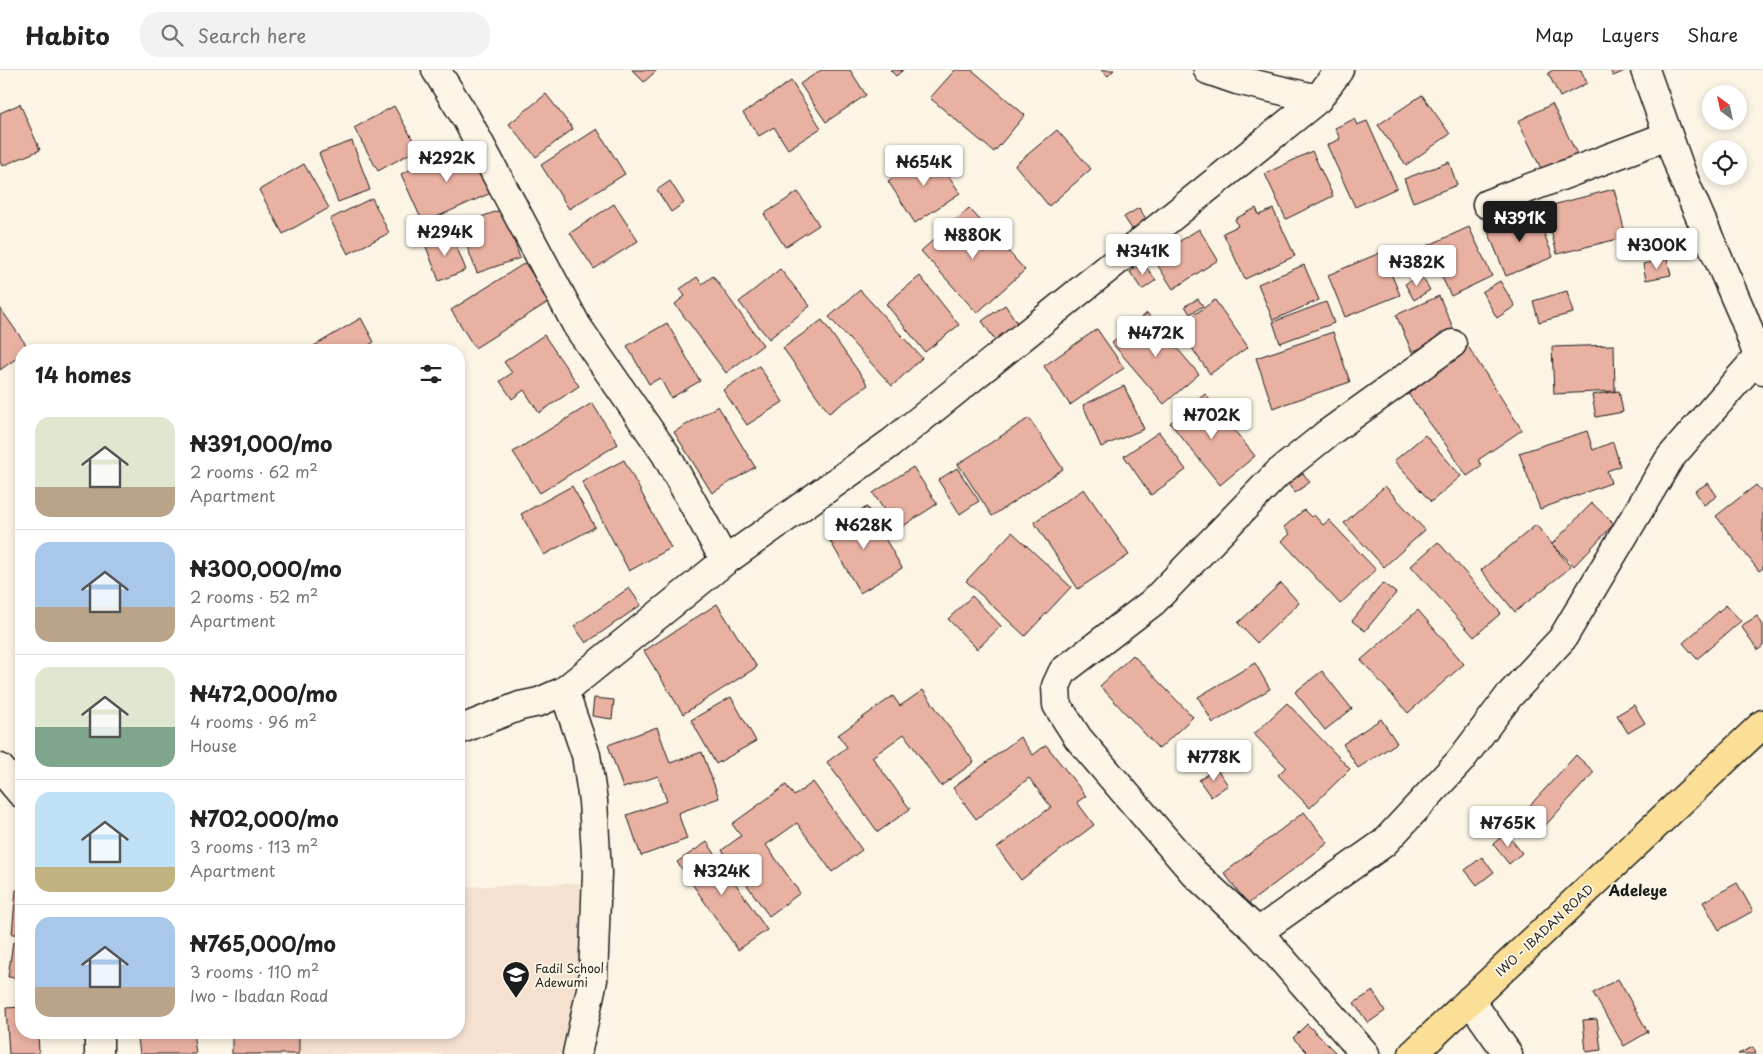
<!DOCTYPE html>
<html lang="en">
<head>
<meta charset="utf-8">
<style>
  body { margin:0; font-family:"Playpen Sans",sans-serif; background:#f2f2f2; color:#222; height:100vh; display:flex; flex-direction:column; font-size:19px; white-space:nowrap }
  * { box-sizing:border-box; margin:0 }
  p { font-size:16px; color:#767676 }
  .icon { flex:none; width:28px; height:28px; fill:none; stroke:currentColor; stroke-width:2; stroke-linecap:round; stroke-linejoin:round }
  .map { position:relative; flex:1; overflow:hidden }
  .side { position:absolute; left:15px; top:274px; width:450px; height:695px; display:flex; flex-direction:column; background:#fff; border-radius:20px; box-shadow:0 2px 8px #0003 }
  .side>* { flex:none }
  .needle { width:32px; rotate:327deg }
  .fabs { position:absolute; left:1702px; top:15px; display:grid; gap:10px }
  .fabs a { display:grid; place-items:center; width:45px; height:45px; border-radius:50%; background:#fff; box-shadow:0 2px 8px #0003; font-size:25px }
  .price { position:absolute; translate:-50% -42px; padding:0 11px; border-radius:5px; background:#fff; color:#222; font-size:16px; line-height:32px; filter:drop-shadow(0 1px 2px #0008) }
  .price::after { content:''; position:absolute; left:50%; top:30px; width:15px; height:11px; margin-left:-8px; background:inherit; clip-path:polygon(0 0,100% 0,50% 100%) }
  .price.active { background:#1c1c1c; color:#fff }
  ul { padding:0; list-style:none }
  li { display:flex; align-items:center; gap:15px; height:125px; padding:0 20px }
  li+li { border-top:1px solid #e0e0e0 }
  li span { display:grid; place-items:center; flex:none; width:140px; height:100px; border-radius:15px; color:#555 }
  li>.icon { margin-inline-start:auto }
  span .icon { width:60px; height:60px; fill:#fffc; stroke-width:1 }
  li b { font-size:21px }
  h2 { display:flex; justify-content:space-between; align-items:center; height:60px; padding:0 20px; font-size:21px }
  header { display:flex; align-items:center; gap:30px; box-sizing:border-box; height:70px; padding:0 25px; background:#fff; border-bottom:1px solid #e0e0e0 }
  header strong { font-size:24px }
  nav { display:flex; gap:28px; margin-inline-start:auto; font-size:18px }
  .search { width:350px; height:45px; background:#f2f2f2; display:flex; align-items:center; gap:12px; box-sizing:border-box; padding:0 18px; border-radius:20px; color:#767676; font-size:19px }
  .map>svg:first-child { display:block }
</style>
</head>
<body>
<header>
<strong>Habito</strong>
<div class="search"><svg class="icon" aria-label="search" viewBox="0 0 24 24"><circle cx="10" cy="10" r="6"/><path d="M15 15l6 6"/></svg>Search here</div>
<nav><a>Map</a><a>Layers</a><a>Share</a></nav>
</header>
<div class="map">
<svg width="1763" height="984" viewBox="0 0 1763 984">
  <rect width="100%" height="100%" fill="#fcf5e5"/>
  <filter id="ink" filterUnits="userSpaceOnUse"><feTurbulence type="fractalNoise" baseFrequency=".02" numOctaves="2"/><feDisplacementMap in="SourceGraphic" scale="10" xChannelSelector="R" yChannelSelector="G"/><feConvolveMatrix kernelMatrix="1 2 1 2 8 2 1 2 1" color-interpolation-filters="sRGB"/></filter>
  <g filter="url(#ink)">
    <path fill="#f6e1d1" d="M580,813L578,895L567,984H282L284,963L459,962V817Z"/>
    <path fill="#e9b1a2" stroke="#1c1c1c" d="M632,0H657L644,12Z
      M821,0H850L866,25L826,52L800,14Z
      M890,0H903L896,6Z
      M955,0H972L1025,45L994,82L930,28Z
      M1101,0H1114L1108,6Z
      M1553,0H1581L1587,13L1560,27L1548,3Z
      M1610,0H1627L1613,6Z
      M791,11L821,58L788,79L774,57L759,66L743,43Z
      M546,24L573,59L536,87L509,54Z
      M1422,25L1450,64L1406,95L1378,55Z
      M20,34L40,80L2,96L0,91V43Z
      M1552,34L1581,92L1546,109L1518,51Z
      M394,36L418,79L378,101L354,58Z
      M1354,49L1357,55L1367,51L1397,118L1355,137L1327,75L1340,69L1335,58Z
      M597,59L625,104L569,139L541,95Z
      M1057,60L1091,99L1049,136L1015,95Z
      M352,71L370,120L338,132L319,83Z
      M472,72L493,122L423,153L401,104Z
      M932,81L960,123L915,153L888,111Z
      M1312,81L1333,126L1286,149L1265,104Z
      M1449,92L1457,115L1413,132L1404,109Z
      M304,94L329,138L283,164L259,120Z
      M670,111L684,133L671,142L657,120Z
      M1614,119L1626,167L1557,184L1545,137Z
      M798,122L819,155L785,177L764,144Z
      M372,128L389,163L348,184L330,149Z
      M614,134L638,171L594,199L570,163Z
      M969,138L1025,200L977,243L921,181Z
      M1139,138L1150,155L1136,165L1124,147Z
      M1256,138L1259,145L1273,139L1295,186L1245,209L1223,163L1238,156L1235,149Z
      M503,139L520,188L477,203L459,155Z
      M1535,140L1553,187L1506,206L1487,159Z
      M1469,157L1492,206L1451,226L1427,176Z
      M1199,159L1218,190L1173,219L1153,188Z
      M451,163L466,200L439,211L425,174Z
      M1382,182L1400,225L1345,247L1328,205Z
      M1667,189L1671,205L1646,210L1643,194Z
      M525,193L550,231L475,278L451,240Z
      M1143,193L1156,210L1142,220L1130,202Z
      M1304,195L1319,230L1273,250L1258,214Z
      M780,199L810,236L769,269L739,232Z
      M1421,205L1430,220L1414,230L1405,214Z
      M713,206L763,275L726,303L675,234L685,226L680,219L697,207L702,214Z
      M920,206L959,255L925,282L886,234Z
      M1500,211L1515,236L1497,248L1482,222Z
      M860,220L922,288L892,316L829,247Z
      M1567,221L1573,243L1539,252L1533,231Z
      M1439,226L1455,262L1412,282L1396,245Z
      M1198,229L1203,236L1190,244L1185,236Z
      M1215,230L1248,277L1210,304L1177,257Z
      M1326,232L1334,253L1280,273L1273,252Z
      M1005,235L1018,254L995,270L982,251Z
      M0,238L29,279L21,280V285L0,300Z
      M1147,243L1199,304L1164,334L1112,273Z
      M361,248L374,272L361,280H307Z
      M822,250L868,315L829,343L783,278Z
      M667,253L700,311L671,328L660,308L649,314L627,276Z
      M1097,259L1124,298L1070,335L1044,296Z
      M1333,262L1350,312L1273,338L1256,288Z
      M544,265L579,316L539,343L524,320L512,329L500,311L512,303L504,292Z
      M1467,275L1522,360L1478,390L1482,396L1467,406L1446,375L1407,322L1426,302Z
      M1614,275L1615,321L1554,324L1552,277Z
      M759,296L783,332L747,355L723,320Z
      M1124,316L1144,359L1101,377L1083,335Z
      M1619,321L1623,342L1596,347L1592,325Z
      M1205,324L1255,386L1220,415L1170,353Z
      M592,333L618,374L540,423L513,382Z
      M718,336L755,397L712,423L674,362Z
      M1029,348L1063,399L992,446L958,394Z
      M1587,361L1593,380L1613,372L1620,396L1607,401L1611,413L1540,439L1519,383Z
      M1159,362L1186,400L1151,425L1124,386Z
      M1425,365L1461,406L1431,432L1394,391Z
      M624,390L671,478L629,501L582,412Z
      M1296,395L1310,412L1295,423L1282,406Z
      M913,397L937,434L897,460L873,423Z
      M957,398L979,431L960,444L938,410Z
      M1708,413L1717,426L1704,435L1695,421Z
      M1756,415L1763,423V498L1759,501L1716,446Z
      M572,416L595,457L544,485L521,444Z
      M1385,416L1425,460L1384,497L1344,453Z
      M1084,419L1129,485L1078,519L1034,452Z
      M1592,433L1614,454L1574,496L1552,474Z
      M867,437L902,498L860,523L825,462Z
      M1304,440L1311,447L1314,445L1323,455L1329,450L1376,500L1340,534L1282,471L1290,464L1284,457Z
      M1536,455L1571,497L1515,542L1481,500Z
      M1012,462L1071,517L1025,566L966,511Z
      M1438,472L1501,543L1474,567L1411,496Z
      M1281,513L1299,533L1257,573L1238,553Z
      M1383,513L1396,523L1365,561L1352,551Z
      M629,518L641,535L586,573L574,556Z
      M972,526L1001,556L977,579L948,549Z
      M717,534L757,597L683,644L644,581Z
      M1726,535L1741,551L1697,589L1683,573Z
      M1418,540L1464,594L1408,643L1361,590Z
      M1757,546L1763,555V576L1758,580L1741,556Z
      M1133,585L1193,647L1159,679L1100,616Z
      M1255,593L1270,619L1213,653L1198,627Z
      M1322,601L1352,639L1325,660L1295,622Z
      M923,620L974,692L941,716L904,664L872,687L910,739L878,762L827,692L847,677L838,665L893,626L900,636Z
      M731,627L756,671L716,694L691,650Z
      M594,628L614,630L612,649L592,646Z
      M1287,633L1350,699L1310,738L1278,705L1286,697L1254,664Z
      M1634,635L1645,653L1628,663L1617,645Z
      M1381,649L1397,673L1358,698L1343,674Z
      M657,657L670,693L702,682L719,728L678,743L687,769L641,786L627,745L667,731L658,706L623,718L608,675Z
      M1020,667L1033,685L1046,675L1086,726L1077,732L1094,755L1021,810L997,778L1051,737L1029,708L976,749L953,718Z
      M1576,685L1594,702L1543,758L1524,742Z
      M1216,698L1228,715L1211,727L1199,710Z
      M813,712L862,780L832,802L797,753L766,775L800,823L769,846L722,780L741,766L732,754L786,715L794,726Z
      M1304,742L1328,773L1248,834L1224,803Z
      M1506,763L1522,783L1509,794L1493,774Z
      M707,772L767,860L738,880L677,792Z
      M1482,787L1494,802L1477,815L1465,800Z
      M1737,813L1753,841L1719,860L1703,832Z
      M16,820H21V864H12Z
      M13,872L21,873V908L8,907Z
      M1618,909L1648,962L1624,976L1593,923Z
      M1373,921L1385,941L1368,953L1354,933Z
      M21,937V962H38L39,984H9L6,938Z
      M1597,949L1601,980L1586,982L1583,950Z
      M1307,954L1336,983L1309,984L1293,968Z
      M137,962H193L196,984H140Z
      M232,962H299V984H232Z
      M1753,977L1756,984H1738Z"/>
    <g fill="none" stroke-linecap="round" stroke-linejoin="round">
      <defs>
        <path id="minor" d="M436,0L466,48L577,256L665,383L725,491
          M1208,0L1237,10L1318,29L1339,0
          M1645,0L1684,110L1744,248L1763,300
          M1487,134L1667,66
          M564,621L586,685L593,731L597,803L593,910L577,984
          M459,660L520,636L539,632L564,621L725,491L891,373L1318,29
          M0,698L21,723
          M1258,862L1384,773L1460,691L1509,626L1562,569L1670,388L1758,287
          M1470,930L1508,984
          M99,962V984
          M1365,984L1258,862L1194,803L1078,668L1057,635L1056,616L1063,601L1153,532L1277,404L1328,363L1452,274"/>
        <path id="major" d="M1413,984L1763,654"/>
      </defs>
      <use href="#minor" stroke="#1c1c1c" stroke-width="31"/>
      <use href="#major" stroke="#1c1c1c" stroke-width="31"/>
      <use href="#minor" stroke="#fcf5e5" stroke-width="28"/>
      <use href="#major" stroke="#fbdf96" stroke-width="28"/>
    </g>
  </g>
  <defs>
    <symbol id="school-pin" viewBox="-11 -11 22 30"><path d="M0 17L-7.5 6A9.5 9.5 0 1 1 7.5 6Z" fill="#1c1c1c" stroke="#fcf5e5"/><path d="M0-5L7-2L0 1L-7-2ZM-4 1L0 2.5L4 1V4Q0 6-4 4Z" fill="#fff"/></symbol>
  </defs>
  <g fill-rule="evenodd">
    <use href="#school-pin" x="500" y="889" width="32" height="43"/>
  </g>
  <g text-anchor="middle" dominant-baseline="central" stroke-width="4" stroke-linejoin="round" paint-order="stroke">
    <g font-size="12" fill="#1c1c1c" stroke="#fcf5e5">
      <text transform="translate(1544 860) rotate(-43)">IWO - IBADAN ROAD</text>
    </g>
    <g font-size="12" fill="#1c1c1c" stroke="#fcf5e5" text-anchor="start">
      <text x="535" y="898">Fadil School<tspan x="535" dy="14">Adewumi</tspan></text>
    </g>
    <g font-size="15" font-weight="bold" fill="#1c1c1c" stroke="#fcf5e5">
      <text x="1638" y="819">Adeleye</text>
    </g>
  </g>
</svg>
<div class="fabs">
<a><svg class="needle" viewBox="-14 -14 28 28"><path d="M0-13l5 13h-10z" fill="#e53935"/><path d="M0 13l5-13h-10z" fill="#767676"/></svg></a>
<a><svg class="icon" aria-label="locate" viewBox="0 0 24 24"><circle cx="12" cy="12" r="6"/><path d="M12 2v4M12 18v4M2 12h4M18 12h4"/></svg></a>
</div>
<b class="price" style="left:447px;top:113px">₦292K</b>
<b class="price" style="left:924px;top:117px">₦654K</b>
<b class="price active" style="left:1520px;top:173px">₦391K</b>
<b class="price" style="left:445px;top:187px">₦294K</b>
<b class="price" style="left:973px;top:190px">₦880K</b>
<b class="price" style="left:1657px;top:200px">₦300K</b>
<b class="price" style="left:1143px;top:206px">₦341K</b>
<b class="price" style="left:1417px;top:217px">₦382K</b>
<b class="price" style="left:1156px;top:288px">₦472K</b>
<b class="price" style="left:1212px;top:370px">₦702K</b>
<b class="price" style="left:864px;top:480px">₦628K</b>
<b class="price" style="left:1214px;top:712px">₦778K</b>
<b class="price" style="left:1508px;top:778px">₦765K</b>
<b class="price" style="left:722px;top:826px">₦324K</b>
<section class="side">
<h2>14 homes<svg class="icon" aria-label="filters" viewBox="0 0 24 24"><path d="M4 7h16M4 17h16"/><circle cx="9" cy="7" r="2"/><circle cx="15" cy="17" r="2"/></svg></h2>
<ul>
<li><span style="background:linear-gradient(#dfe7d0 70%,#b9a48a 0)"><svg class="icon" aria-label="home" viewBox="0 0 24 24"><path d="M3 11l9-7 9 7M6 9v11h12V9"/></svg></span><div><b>₦391,000/mo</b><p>2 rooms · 62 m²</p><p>Apartment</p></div></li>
<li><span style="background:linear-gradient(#a9c7e8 65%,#b9a48a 0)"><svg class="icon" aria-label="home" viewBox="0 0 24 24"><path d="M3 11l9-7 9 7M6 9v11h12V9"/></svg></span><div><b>₦300,000/mo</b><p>2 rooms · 52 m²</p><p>Apartment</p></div></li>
<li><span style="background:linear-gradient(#dfe7d0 60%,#7fa58c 0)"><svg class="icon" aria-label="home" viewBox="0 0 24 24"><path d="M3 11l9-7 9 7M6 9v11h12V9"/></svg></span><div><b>₦472,000/mo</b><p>4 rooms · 96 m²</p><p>House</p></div></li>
<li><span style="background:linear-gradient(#bfe0f5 75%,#c2b280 0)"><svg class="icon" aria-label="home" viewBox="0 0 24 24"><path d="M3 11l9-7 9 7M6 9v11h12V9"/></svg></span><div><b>₦702,000/mo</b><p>3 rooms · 113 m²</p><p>Apartment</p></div></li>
<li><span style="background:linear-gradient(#a9c7e8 70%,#b9a48a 0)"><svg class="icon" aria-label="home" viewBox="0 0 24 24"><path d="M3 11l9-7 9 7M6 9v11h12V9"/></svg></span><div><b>₦765,000/mo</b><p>3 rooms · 110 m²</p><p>Iwo - Ibadan Road</p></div></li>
</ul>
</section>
</div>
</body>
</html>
